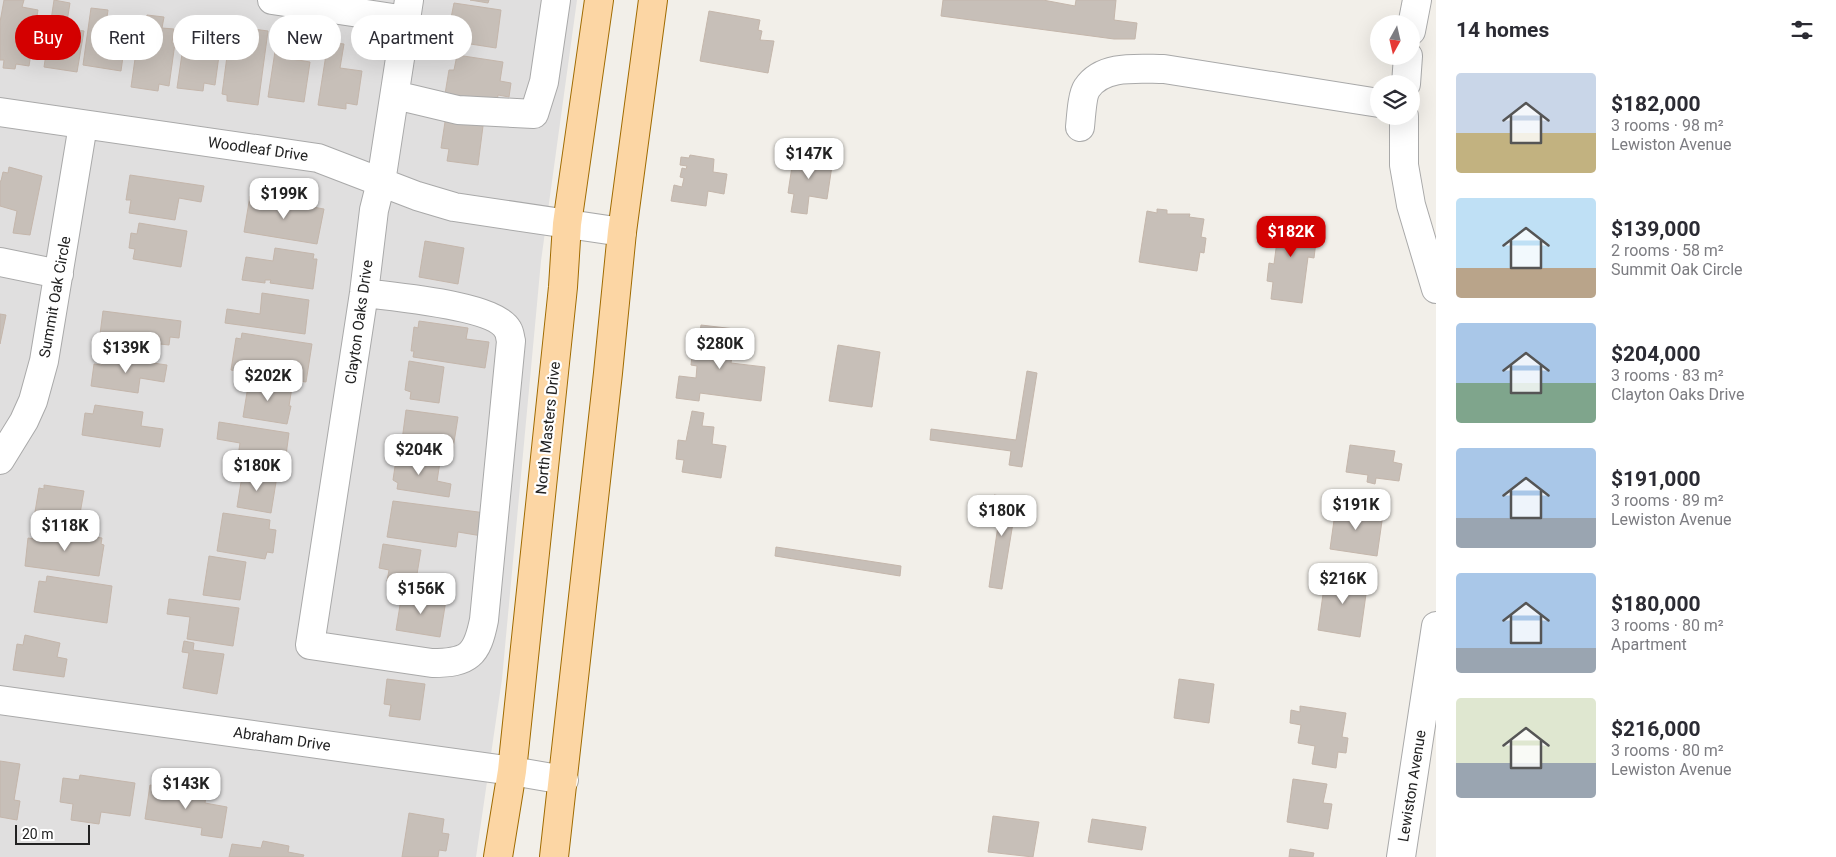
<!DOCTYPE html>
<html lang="en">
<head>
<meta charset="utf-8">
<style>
  body { margin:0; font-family:Roboto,sans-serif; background:#f7f7f7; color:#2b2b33; height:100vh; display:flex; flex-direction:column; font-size:19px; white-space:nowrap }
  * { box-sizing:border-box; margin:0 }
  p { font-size:16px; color:#7c7c81 }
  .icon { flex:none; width:28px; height:28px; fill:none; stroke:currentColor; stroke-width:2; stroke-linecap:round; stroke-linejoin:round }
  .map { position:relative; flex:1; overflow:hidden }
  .sheet { display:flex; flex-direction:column; background:#fff; width:400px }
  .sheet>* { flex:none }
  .guide { position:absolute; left:15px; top:15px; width:475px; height:45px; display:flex; gap:10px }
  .needle { width:32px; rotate:188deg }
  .fabs { position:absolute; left:1370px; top:15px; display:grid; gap:10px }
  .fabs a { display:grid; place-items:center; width:50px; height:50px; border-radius:50%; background:#fff; box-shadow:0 5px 20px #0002; font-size:25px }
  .scale { position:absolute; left:15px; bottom:12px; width:75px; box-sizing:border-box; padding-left:5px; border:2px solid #222; border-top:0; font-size:14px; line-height:18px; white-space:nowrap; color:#222; -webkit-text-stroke:4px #fff; paint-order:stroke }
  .price { position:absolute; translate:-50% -42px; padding:0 11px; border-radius:10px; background:#fff; color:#222; font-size:16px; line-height:32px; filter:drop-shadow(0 1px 2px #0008) }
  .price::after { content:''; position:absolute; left:50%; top:30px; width:15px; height:11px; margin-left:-8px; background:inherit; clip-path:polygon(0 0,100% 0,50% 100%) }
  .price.selected { background:#d40000; color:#fff }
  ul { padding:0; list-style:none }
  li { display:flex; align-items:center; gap:15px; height:125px; padding:0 20px }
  li span { display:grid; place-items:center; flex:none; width:140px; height:100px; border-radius:5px; color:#555 }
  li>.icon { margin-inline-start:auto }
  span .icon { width:60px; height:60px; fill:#fffc; stroke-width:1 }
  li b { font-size:21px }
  h2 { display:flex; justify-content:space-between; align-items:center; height:60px; padding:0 20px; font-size:21px }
  .tag { padding:0 18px; border-radius:22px; background:#fff; box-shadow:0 5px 20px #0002; font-size:18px; line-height:45px }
  .tag.selected { background:#d40000; color:#fff }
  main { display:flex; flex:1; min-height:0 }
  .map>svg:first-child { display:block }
</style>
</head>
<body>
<main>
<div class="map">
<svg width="1436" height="857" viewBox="0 0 1436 857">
  <rect width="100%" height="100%" fill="#f2efe9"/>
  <path fill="#e0dfdf" d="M0,0H577L541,261L502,679L476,857H0Z"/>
  <path fill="#c7bfb8" stroke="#c4b6ab" d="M4,0H24L22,7L38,10L29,66L16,64L15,69L3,68L4,60H0V22Z
    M54,0L70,3L66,28L84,31L77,72L44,67Z
    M470,0H489L488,3Z
    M943,0H1043L1075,6L1076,0H1116L1114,20L1137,23L1135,39H1114L941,16Z
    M454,3L501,10L496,48L445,40L448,17L451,18Z
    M91,8L108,10L105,32L126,35L121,71L83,65Z
    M709,11L760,20L758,30L762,31L760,40L774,41L768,73L700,61Z
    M147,15L164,17L162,28L174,29L172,43H175L169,86L159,84L158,91L131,87L138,38H143Z
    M187,20L204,23L202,40L217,42L216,47L220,48L215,85L204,83L203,91L177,88Z
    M231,26L268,31L258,105L227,101V95L222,94Z
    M278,32L296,34L292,59L310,62L304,102L268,97Z
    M328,42L344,44L340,68L362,71L357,105L346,103V109L318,105Z
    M457,55L503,62L500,81L511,83L509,97L498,95L497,102L445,94L449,70H454Z
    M445,122L483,126L478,165L447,161L449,149L441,148Z
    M794,153L833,159L827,199L809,196L807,214L791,212L794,194L788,193Z
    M690,155L714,159L713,172L727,174L724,194L708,191L706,206L671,201L674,185L682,187L684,178L680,177L682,168L686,169L687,166L680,165L681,157L689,158Z
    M9,167L42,176L30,235L13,233L17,211L0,206V181H1L3,172L8,173Z
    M130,175L204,186L201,202L179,198L175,220L129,213L131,200H126Z
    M250,196L324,209L317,244L244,232Z
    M1157,209L1167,210V214H1190L1189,217L1204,219L1201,237L1206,238L1204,253L1200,252L1197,271L1139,262L1147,211L1157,213Z
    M1269,219L1318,225L1314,258L1308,257L1302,303L1271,299L1273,282L1267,281L1269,263L1274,264L1277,241L1266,239Z
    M139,223L187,231L181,267L133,259L135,249L129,248L131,233L137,234Z
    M425,241L464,248L458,284L419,277Z
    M275,248L314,254L313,259H317L313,289L270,283L271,280H265V283L242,280L246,257L273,261Z
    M262,293L309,300L305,334L225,323L227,309L260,314Z
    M103,311L181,321L179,338L170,337L169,345L160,344L159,350L99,342Z
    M0,314L6,315L0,344Z
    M419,321L468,328L466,339L489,342L485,368L413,357L414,351H411L414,327L418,328Z
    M701,325L735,329L731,363L765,367L761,401L700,393L699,401L676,398L679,376L696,378L697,366L691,365L693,347L698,348Z
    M242,333L312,344L306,382L279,378L280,371L275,370L274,377L231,370L236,338L241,339Z
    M838,345L880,352L872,407L829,401Z
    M103,356L167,365L164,382L140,378L138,393L91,386L94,364L102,365Z
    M409,361L444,367L439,403L410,399L411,392L405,390Z
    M1027,371L1037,373L1022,467L1009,465L1011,451L930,440L931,429L1016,440Z
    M249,380L292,387L289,406H291L287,424L243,417Z
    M95,405L143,412L141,426L163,429L160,447L82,435L85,413L93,414Z
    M406,410L458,417L452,455L401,448Z
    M692,411L704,413L702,426L714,427L712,444L726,446L721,478L682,472L684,460L676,459L678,440L686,441Z
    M219,422L289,433L284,470L237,463L240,443L217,439Z
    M1350,445L1395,451L1393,462L1402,464L1399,481L1376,478L1375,484L1367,482L1368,475L1346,472Z
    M397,453L440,462L437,481L451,484L449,497L397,489L398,483L393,480Z
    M243,470L277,476L271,513L237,507Z
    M44,485L84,491L78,525L34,518L39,488L44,489Z
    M994,495L1017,499L1002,589L989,587L999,519L990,517Z
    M393,501L486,513L482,536L458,532L456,547L387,537Z
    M1336,506L1383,514L1377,556L1330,549Z
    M223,513L270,520L269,529L276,530L273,553L267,552L265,559L217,551Z
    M35,528L102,538L101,544L104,545L99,576L25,566L28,538L34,539Z
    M383,544L421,550L415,586L387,581L389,570L379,568Z
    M776,547L901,566L900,576L775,556Z
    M209,556L246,562L240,600L203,595Z
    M1326,573L1368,580L1360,637L1318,630Z
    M47,576L112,586L107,623L34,612L39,581L46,582Z
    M402,593L446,600L440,637L396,630Z
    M169,599L239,608L233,646L187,639L190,617L167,614Z
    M25,635L60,643L57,657L67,659L64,677L13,670L17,644L23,645Z
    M184,641L194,643L193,650L224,654L217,694L183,688L189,653L182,652Z
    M387,679L425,684L420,720L389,716L391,705L384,704Z
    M1179,679L1214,684L1209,723L1174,718Z
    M1300,706L1346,713L1342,737L1348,738L1346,753L1338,752L1336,768L1312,764L1315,746L1298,743L1301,725L1290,723L1291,710L1300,712Z
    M0,761L20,764L14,800L20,801L17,820L0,817Z
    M80,775L135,783L130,816L101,812L99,824L71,820L73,804L60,802L63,778L79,780Z
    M1293,779L1327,784L1323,803L1332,804L1328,829L1287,822Z
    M150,785L194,792V794L206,795L205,803L227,807L222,838L201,835L202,828L145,819Z
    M409,813L444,819L442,833L449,834L446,851L439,850L438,857H402Z
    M993,816L1039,822L1033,857L988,852Z
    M1092,819L1146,827L1142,850L1088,842Z
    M263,841L289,846L288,852L304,855L303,857H229L232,844L261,848Z
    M1290,849L1314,853L1313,857H1289Z"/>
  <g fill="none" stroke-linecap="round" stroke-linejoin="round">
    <defs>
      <path id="minor" d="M272,0L406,20
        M1411,31L1417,0
        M1406,84L1408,56
        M395,95L458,110L534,114L544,82L556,0
        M0,112L318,158L417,196L454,207L622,232
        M1404,116V165L1411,205L1436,289
        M1080,127C1081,118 1082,95 1087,88C1103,64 1139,69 1164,69L1379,103
        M0,262L59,274
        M364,293C393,297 495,305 508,330C510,333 510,338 511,341L484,620C477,655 469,663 432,663L310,645L364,293L374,210L381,182L409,0
        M0,460L24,421L33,401L44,361L83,125
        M0,700L512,771L564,780
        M1401,857L1436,626"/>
      <path id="major" d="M498,857L512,771L563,287L567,224L599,0
        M554,857L608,373L622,232L653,0"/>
    </defs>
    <use href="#minor" stroke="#a9a9a9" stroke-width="30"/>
    <use href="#major" stroke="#a06b00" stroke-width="30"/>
    <use href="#minor" stroke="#fff" stroke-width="28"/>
    <use href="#major" stroke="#fcd6a4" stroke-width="28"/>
  </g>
  <g text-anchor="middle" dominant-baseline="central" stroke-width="4.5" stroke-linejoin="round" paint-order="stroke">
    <g font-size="15" fill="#222" stroke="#fff">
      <text transform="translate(258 149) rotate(8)">Woodleaf Drive</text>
      <text transform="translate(55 297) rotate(-80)">Summit Oak Circle</text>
      <text transform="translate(359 322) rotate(-82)">Clayton Oaks Drive</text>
      <text transform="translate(548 428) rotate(-84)">North Masters Drive</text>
      <text transform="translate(282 739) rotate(8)">Abraham Drive</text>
      <text transform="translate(1412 786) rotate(-81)">Lewiston Avenue</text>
    </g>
  </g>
</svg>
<div class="fabs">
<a><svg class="needle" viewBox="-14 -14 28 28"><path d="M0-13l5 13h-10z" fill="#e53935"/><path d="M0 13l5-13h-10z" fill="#7c7c81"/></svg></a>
<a><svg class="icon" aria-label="layers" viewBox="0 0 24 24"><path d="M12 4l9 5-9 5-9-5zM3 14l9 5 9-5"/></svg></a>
</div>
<div class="scale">20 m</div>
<b class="price" style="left:809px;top:180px">$147K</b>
<b class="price" style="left:284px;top:220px">$199K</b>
<b class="price selected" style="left:1291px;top:258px">$182K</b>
<b class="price" style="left:720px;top:370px">$280K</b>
<b class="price" style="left:126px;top:374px">$139K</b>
<b class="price" style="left:268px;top:402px">$202K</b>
<b class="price" style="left:419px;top:476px">$204K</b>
<b class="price" style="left:257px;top:492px">$180K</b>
<b class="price" style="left:1356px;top:531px">$191K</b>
<b class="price" style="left:1002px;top:537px">$180K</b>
<b class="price" style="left:65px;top:552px">$118K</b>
<b class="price" style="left:1343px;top:605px">$216K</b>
<b class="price" style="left:421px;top:615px">$156K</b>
<b class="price" style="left:186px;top:810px">$143K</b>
<div class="guide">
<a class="tag selected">Buy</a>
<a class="tag">Rent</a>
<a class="tag">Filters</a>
<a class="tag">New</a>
<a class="tag">Apartment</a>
</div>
</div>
<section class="sheet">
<h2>14 homes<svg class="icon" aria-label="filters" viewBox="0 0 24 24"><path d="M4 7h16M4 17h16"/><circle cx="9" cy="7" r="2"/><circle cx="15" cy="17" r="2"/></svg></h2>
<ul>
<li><span style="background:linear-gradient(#c9d6e8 60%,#c2b280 0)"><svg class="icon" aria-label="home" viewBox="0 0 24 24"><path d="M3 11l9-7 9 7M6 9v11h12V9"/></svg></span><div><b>$182,000</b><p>3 rooms · 98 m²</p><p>Lewiston Avenue</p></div></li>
<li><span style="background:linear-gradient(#bfe0f5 70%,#b9a48a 0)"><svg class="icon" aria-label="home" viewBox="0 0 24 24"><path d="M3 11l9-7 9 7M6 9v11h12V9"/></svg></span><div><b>$139,000</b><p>2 rooms · 58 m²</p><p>Summit Oak Circle</p></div></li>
<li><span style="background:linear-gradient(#a9c7e8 60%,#7fa58c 0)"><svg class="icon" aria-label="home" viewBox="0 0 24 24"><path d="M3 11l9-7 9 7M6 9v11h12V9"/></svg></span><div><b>$204,000</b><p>3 rooms · 83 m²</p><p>Clayton Oaks Drive</p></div></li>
<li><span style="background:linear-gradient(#a9c7e8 70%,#9aa5b1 0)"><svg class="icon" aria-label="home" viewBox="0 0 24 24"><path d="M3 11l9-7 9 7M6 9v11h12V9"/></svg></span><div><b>$191,000</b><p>3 rooms · 89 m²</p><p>Lewiston Avenue</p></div></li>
<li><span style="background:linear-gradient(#a9c7e8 75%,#9aa5b1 0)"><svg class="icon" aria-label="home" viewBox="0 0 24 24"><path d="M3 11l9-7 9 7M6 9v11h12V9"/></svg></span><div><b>$180,000</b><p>3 rooms · 80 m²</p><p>Apartment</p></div></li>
<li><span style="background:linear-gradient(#dfe7d0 65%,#9aa5b1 0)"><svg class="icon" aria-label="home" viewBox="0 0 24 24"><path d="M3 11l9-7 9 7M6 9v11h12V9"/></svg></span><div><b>$216,000</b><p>3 rooms · 80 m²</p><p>Lewiston Avenue</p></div></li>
</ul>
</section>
</main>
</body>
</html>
